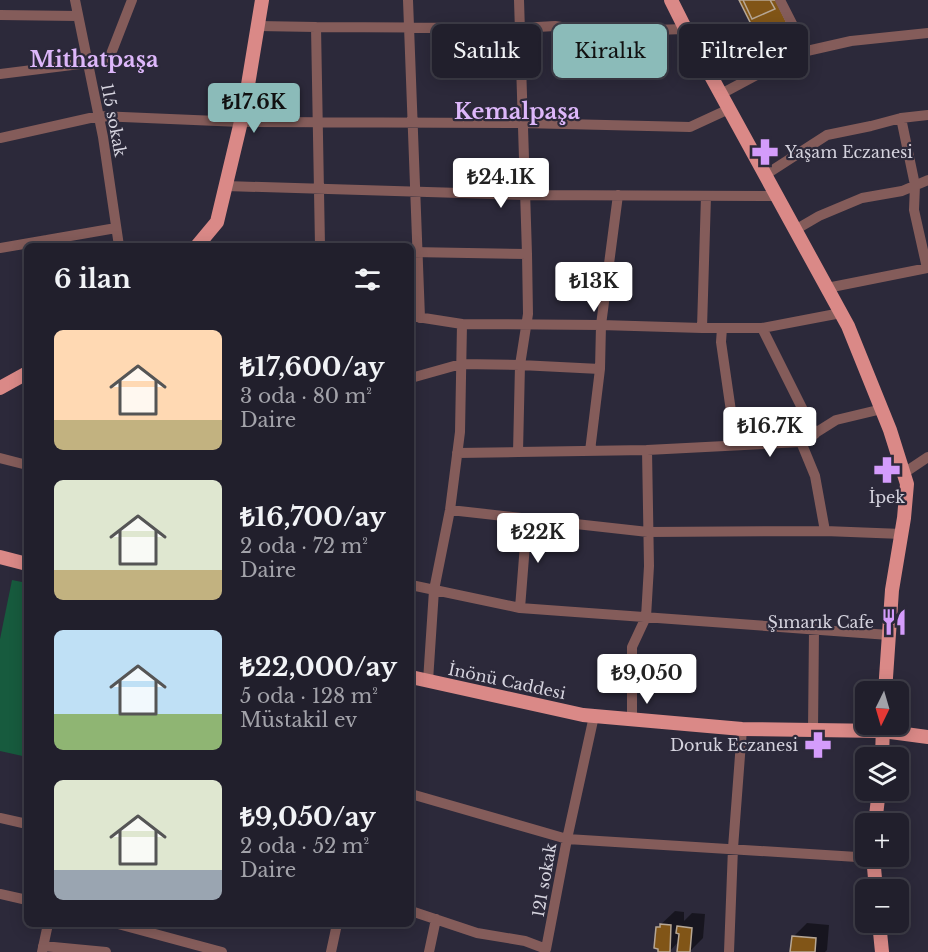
<!DOCTYPE html>
<html lang="tr">
<head>
<meta charset="utf-8">
<style>
  body { margin:0; font-family:"Libre Baskerville",serif; background:#292734; color:#f1f3f6; height:100vh; display:flex; flex-direction:column; font-size:22px; white-space:nowrap }
  * { box-sizing:border-box; margin:0 }
  p { font-size:20px; color:#a2a2a9 }
  .icon { flex:none; width:33px; height:33px; fill:none; stroke:currentColor; stroke-width:2; stroke-linecap:round; stroke-linejoin:round }
  .map { position:relative; flex:1; overflow:hidden }
  .sheet { position:absolute; left:24px; top:243px; width:390px; height:684px; display:flex; flex-direction:column; background:#211f2c; border-radius:9px; box-shadow:0 3px 15px #0003,0 0 0 2px #3e3d48 }
  .sheet>* { flex:none }
  .guide { position:absolute; left:432px; top:24px; width:405px; height:54px; display:flex; gap:12px }
  .needle { width:39px; rotate:185deg }
  .tools { position:absolute; left:855px; top:681px; display:grid; gap:12px }
  .tools a { display:grid; place-items:center; width:54px; height:54px; border-radius:9px; background:#211f2c; box-shadow:0 3px 15px #0003,0 0 0 2px #3e3d48; font-size:30px }
  .price { position:absolute; translate:-50% -51px; padding:0 14px; border-radius:6px; background:#fff; color:#222; font-size:20px; line-height:39px; filter:drop-shadow(0 2px 3px #0008) }
  .price::after { content:''; position:absolute; left:50%; top:36px; width:18px; height:14px; margin-left:-9px; background:inherit; clip-path:polygon(0 0,100% 0,50% 100%) }
  .price.current { background:#8bbbb9; color:#111 }
  ul { padding:0; list-style:none }
  li { display:flex; align-items:center; gap:18px; height:150px; padding:0 30px }
  li span { display:grid; place-items:center; flex:none; width:168px; height:120px; border-radius:9px; color:#555 }
  li>.icon { margin-inline-start:auto }
  span .icon { width:72px; height:72px; fill:#fffc; stroke-width:1 }
  li b { font-size:26px }
  h2 { display:flex; justify-content:space-between; align-items:center; height:72px; padding:0 30px; font-size:26px }
  .tag { padding:0 21px; border-radius:9px; background:#211f2c; box-shadow:0 3px 15px #0003,0 0 0 2px #3e3d48; font-size:21px; line-height:54px }
  .tag.current { background:#8bbbb9; color:#111 }
  .map>svg:first-child { display:block }
</style>
</head>
<body>
<div class="map">
<svg width="928" height="952" viewBox="0 0 928 952">
  <rect width="100%" height="100%" fill="#2c293a"/>
  <path fill="#175b3e" d="M12,580L27,583V757L0,751V639Z"/>
  <path fill="#0007" d="M675,911L684,912V921L692,913L705,914L703,938L689,952H679V941L669,952L657,928Z
    M807,923L829,925L827,950L825,952H792L793,937Z"/>
  <path fill="#815517" stroke="#b7a795" stroke-width="1.5" d="M739,0H776L794,37L765,52Z
    M743,0H770L775,9L752,19Z
    M660,924L671,925L670,952H658V949L654,948L656,927H660Z
    M677,926L692,928L690,952H677L679,934L676,933Z
    M792,936L816,938L815,952H790Z"/>
  <g fill="none" stroke-linecap="round" stroke-linejoin="round">
    <path stroke="#845c5a" stroke-width="10" d="M75,0L103,137L119,246
      M408,0L420,318
      M519,0L527,254
      M780,0L806,51
      M0,15L78,16
      M258,26L316,27L320,246
      M316,27L520,28L555,26L593,32L685,29
      M0,74L88,63L109,59L132,0
      M721,94L798,53L851,41L928,33
      M901,118L915,185L914,210L927,268
      M0,138L99,116L241,122L522,123L690,127L729,109
      M765,175L827,135L871,126L901,118L928,115
      M226,186L525,195L777,196
      M706,196L702,328H762L841,313
      M795,230L819,216L862,198L902,191L928,180
      M47,240L116,228
      M0,248L47,240V246
      M411,252L527,254L528,314L520,365L461,364L411,378
      M827,288L928,268
      M411,316L462,324L460,432L450,510L434,590L428,681
      M462,324L601,325L618,195
      M722,328L721,342L732,418L733,445
      M762,328L815,434
      M647,450L801,442L836,420L882,409
      M590,451L600,369
      M518,452L647,450L649,566L646,617L632,647V719
      M457,453L518,452L520,365L600,369L601,325L702,328
      M0,458L27,465
      M904,473L928,457
      M450,510L648,532L825,531L815,476L801,442
      M825,531L902,534
      M411,585L520,608L889,635
      M520,608L527,519
      M594,716L567,839L873,858
      M813,730L814,629
      M411,794L567,839L546,949L525,941L477,933L411,911
      M0,818L27,824
      M0,894L27,900
      M118,924L222,952
      M43,946L106,952
      M42,952L48,924
      M331,952L337,924
      M429,952L436,919
      M729,952L733,848L742,729"/>
    <path stroke="#da8987" stroke-width="14" d="M671,0L689,36L848,326L890,430L907,484L904,518L892,590L885,692
      M197,246L217,222L244,109L262,0
      M0,388L27,373
      M0,557L27,564
      M411,677L583,715L742,729L883,731L928,737
      M882,758L883,724
      M875,824L879,790
      M873,856L876,890
      M879,922L882,952"/>
  </g>
  <defs>
    <symbol id="pharmacy-bare" viewBox="-9 -9 18 18"><path d="M-2-6h4v4h4v4h-4v4h-4v-4h-4v-4h4Z" fill="#d49cfb" stroke="#2c293a" stroke-width="2.5" paint-order="stroke"/></symbol>
    <symbol id="restaurant-bare" viewBox="-9 -9 18 18"><path d="M-5-6h1v4h1v-4h1v4h1v-4h1v5L-1.5 .5V6h-2V.5L-5-1ZM5-6V6H3V1.5H1.5Q1.5-4 5-6Z" fill="#d49cfb" stroke="#2c293a" stroke-width="2.5" paint-order="stroke"/></symbol>
  </defs>
  <g fill-rule="evenodd">
    <use href="#pharmacy-bare" x="746" y="133" width="38" height="38"/>
    <use href="#pharmacy-bare" x="868" y="451" width="38" height="38"/>
    <use href="#restaurant-bare" x="875" y="603" width="38" height="38"/>
    <use href="#pharmacy-bare" x="799" y="726" width="38" height="38"/>
  </g>
  <g text-anchor="middle" dominant-baseline="central" stroke-width="4.5" stroke-linejoin="round" paint-order="stroke">
    <g font-size="16" fill="#d5d3de" stroke="#2c293a">
      <text transform="translate(114 120) rotate(79)">115 sokak</text>
      <text transform="translate(507 681) rotate(12)">İnönü Caddesi</text>
      <text transform="translate(544 880) rotate(-80)">121 sokak</text>
    </g>
    <g font-size="16" fill="#d5d3de" stroke="#2c293a" text-anchor="end">
      <text x="785" y="152" text-anchor="start">Yaşam Eczanesi</text>
      <text x="887" y="497" text-anchor="middle">İpek</text>
      <text x="874" y="622">Şımarık Cafe</text>
      <text x="798" y="745">Doruk Eczanesi</text>
    </g>
    <g font-size="22" font-weight="bold" fill="#ddb7fa" stroke="#2c293a">
      <text x="94" y="59">Mithatpaşa</text>
      <text x="517" y="111">Kemalpaşa</text>
    </g>
  </g>
</svg>
<div class="tools">
<a><svg class="needle" viewBox="-14 -14 28 28"><path d="M0-13l5 13h-10z" fill="#e53935"/><path d="M0 13l5-13h-10z" fill="#a2a2a9"/></svg></a>
<a><svg class="icon" aria-label="layers" viewBox="0 0 24 24"><path d="M12 4l9 5-9 5-9-5zM3 14l9 5 9-5"/></svg></a>
<a>+</a>
<a>−</a>
</div>
<b class="price current" style="left:254px;top:134px">₺17.6K</b>
<b class="price" style="left:501px;top:209px">₺24.1K</b>
<b class="price" style="left:594px;top:313px">₺13K</b>
<b class="price" style="left:770px;top:458px">₺16.7K</b>
<b class="price" style="left:538px;top:564px">₺22K</b>
<b class="price" style="left:647px;top:705px">₺9,050</b>
<div class="guide">
<a class="tag">Satılık</a>
<a class="tag current">Kiralık</a>
<a class="tag">Filtreler</a>
</div>
<section class="sheet">
<h2>6 ilan<svg class="icon" aria-label="filters" viewBox="0 0 24 24"><path d="M4 7h16M4 17h16"/><circle cx="9" cy="7" r="2"/><circle cx="15" cy="17" r="2"/></svg></h2>
<ul>
<li><span style="background:linear-gradient(#ffd9b3 75%,#c2b280 0)"><svg class="icon" aria-label="home" viewBox="0 0 24 24"><path d="M3 11l9-7 9 7M6 9v11h12V9"/></svg></span><div><b>₺17,600/ay</b><p>3 oda · 80 m²</p><p>Daire</p></div></li>
<li><span style="background:linear-gradient(#dfe7d0 75%,#c2b280 0)"><svg class="icon" aria-label="home" viewBox="0 0 24 24"><path d="M3 11l9-7 9 7M6 9v11h12V9"/></svg></span><div><b>₺16,700/ay</b><p>2 oda · 72 m²</p><p>Daire</p></div></li>
<li><span style="background:linear-gradient(#bfe0f5 70%,#8fb573 0)"><svg class="icon" aria-label="home" viewBox="0 0 24 24"><path d="M3 11l9-7 9 7M6 9v11h12V9"/></svg></span><div><b>₺22,000/ay</b><p>5 oda · 128 m²</p><p>Müstakil ev</p></div></li>
<li><span style="background:linear-gradient(#dfe7d0 75%,#9aa5b1 0)"><svg class="icon" aria-label="home" viewBox="0 0 24 24"><path d="M3 11l9-7 9 7M6 9v11h12V9"/></svg></span><div><b>₺9,050/ay</b><p>2 oda · 52 m²</p><p>Daire</p></div></li>
</ul>
</section>
</div>
</body>
</html>
